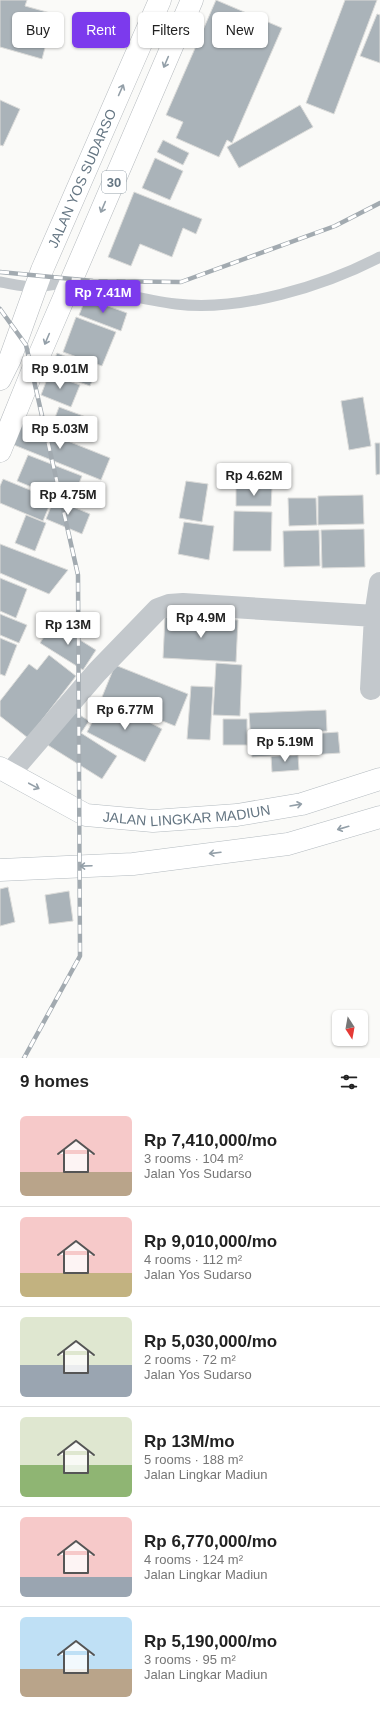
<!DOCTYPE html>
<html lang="en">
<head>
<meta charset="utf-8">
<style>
  body { margin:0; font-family:Arial,sans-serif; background:#f2f2f2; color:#222; height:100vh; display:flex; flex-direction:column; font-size:15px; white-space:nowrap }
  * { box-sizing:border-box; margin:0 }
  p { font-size:13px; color:#767676 }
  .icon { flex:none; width:22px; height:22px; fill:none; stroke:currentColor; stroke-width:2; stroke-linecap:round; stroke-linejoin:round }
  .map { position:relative; height:1058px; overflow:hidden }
  .panel { display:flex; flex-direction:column; background:#fff; flex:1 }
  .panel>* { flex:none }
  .top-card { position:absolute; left:12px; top:12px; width:356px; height:36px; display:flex; gap:8px }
  .needle { width:26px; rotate:169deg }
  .buttons { position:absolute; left:332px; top:1010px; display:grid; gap:8px }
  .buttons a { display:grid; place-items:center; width:36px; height:36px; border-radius:6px; background:#fff; box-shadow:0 1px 3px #0004; font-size:20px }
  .price { position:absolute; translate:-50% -34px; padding:0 9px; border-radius:4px; background:#fff; color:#222; font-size:13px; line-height:26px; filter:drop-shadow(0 1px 2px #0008) }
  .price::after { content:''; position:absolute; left:50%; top:24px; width:12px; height:9px; margin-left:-6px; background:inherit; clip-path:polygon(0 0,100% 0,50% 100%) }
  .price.active { background:#7c3aed; color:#fff }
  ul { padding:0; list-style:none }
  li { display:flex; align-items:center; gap:12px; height:100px; padding:0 20px }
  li+li { border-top:1px solid #e0e0e0 }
  li span { display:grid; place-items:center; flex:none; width:112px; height:80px; border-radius:6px; color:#555 }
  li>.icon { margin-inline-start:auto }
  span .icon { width:48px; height:48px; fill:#fffc; stroke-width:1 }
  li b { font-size:17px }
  h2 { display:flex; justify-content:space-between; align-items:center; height:48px; padding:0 20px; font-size:17px }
  .pill { padding:0 14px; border-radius:6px; background:#fff; box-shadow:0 1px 3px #0004; font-size:14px; line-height:36px }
  .pill.active { background:#7c3aed; color:#fff }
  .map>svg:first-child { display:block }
</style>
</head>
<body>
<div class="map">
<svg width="380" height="1058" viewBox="0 0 380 1058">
  <rect width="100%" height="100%" fill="#fafaf8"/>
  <path fill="#aab3b9" stroke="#dcdcda" d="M0,0H27L25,6L54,14L42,59L0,47Z
    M216,0L282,28L232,143L227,140L219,157L176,138L183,122L166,115Z
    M345,0H377L334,114L306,103Z
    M377,14L380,15V63L360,56Z
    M0,100L20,109L3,146L0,145Z
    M300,105L313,127L239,168L227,147Z
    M163,140L189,153L183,165L157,152Z
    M155,158L183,171L170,200L142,188Z
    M134,192L202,219L196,234L183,228L172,257L140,244L131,266L108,257Z
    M86,298L127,313L121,331L79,315Z
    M76,317L116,332L102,366L63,352Z
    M57,353L97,369L90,386L50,371Z
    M49,374L80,385L71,407L41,395Z
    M363,397L371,446L349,450L341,401Z
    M59,407L86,417L76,441L50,431Z
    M18,421L110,458L101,480L9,443Z
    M375,443H380V474L376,475Z
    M28,455L82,476L71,503L17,481Z
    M3,479L52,499L43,521L0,503V486Z
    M186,481L208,484L202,522L179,518Z
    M236,488H272L271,506H236Z
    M363,495L364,524L318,525V496Z
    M288,498H316L317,525L289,526Z
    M54,499L90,514L82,534L46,519Z
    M234,511L272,512L271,551H233Z
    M26,515L46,523L35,551L15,543Z
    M184,522L214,526L209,560L178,554Z
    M364,529L365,567L322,568L321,530Z
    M319,530L320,566L284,567L283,531Z
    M0,544L68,570L49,594L0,573Z
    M0,578L27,589L16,618L0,611Z
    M0,614L27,625L19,643L0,635Z
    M165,617L238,620L236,662L163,658Z
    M53,623L96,650L83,670L40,643Z
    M0,638L17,645L5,676L0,674Z
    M49,655L76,676L28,738L0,716V701L29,664L37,670Z
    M216,663L242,665L240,716L213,715Z
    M115,665L188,694L175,726L102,697Z
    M191,686L213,687L210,740L187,739Z
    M113,703L162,729L145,762L87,732L100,707L109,712Z
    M69,708L89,721L81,733L117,756L102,779L46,744Z
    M326,710L327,731L305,732L306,754L252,757L249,713Z
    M223,719H247V745H223Z
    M338,732L340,753L310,755L308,734Z
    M298,755L299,770L272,772L271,756Z
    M8,887L15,922L0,926V889Z
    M69,891L73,921L49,924L45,895Z"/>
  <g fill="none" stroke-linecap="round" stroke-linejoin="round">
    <defs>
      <g id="secondary">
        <path id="s1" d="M0,768L86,815L153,821L237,815L302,804L380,779"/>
        <path d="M0,870L133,864L288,844L380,817"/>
      </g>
      <g id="trunk">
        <path id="s2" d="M0,379L10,359L42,270L160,0"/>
        <path d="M0,451L32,372L192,0"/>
      </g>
    </defs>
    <use href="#secondary" stroke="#b3babf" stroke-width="23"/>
    <use href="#trunk" stroke="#b4b9bd" stroke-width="23"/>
    <path stroke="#c3c8cc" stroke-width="11" d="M0,282C12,284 24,287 36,287C48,286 61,282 72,284C107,289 141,300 176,304C240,312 324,286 380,257"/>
    <path stroke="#c3c8cc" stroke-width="22" d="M371,689L375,616L380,583
      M10,773L97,672L158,609L169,605L183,604L375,616"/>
    <use href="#secondary" stroke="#fff" stroke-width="22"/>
    <use href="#trunk" stroke="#fff" stroke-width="22"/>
    <defs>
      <path id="rail" d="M0,272L93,281L181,282L335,226L380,203
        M0,309L26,345L78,575L80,956L24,1058"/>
    </defs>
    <use href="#rail" stroke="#a2aab0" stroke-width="4.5"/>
    <use href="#rail" stroke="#fff" stroke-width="3" stroke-dasharray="9" stroke-linecap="butt"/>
  </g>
  <defs><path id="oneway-shaft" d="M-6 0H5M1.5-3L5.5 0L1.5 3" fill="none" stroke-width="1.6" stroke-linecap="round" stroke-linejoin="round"/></defs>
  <g stroke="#939fa8">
    <use href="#oneway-shaft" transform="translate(166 62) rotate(113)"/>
    <use href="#oneway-shaft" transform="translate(121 90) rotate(-66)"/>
    <use href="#oneway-shaft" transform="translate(103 207) rotate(113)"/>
    <use href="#oneway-shaft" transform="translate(47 339) rotate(113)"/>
    <use href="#oneway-shaft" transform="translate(34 786) rotate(28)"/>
    <use href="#oneway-shaft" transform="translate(296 805) rotate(-10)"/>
    <use href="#oneway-shaft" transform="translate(343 828) rotate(164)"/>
    <use href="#oneway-shaft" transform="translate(215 853) rotate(173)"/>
    <use href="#oneway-shaft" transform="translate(86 866) rotate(178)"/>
  </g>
  <g text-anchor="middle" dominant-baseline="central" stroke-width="4" stroke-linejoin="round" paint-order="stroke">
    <rect fill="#fff" stroke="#939fa8" stroke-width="1" x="102" y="171" width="24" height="22" rx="3"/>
    <g font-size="13" font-weight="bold" fill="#657683">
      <text x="114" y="182">30</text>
    </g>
    <g font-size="14" fill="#657683" stroke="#fff">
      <text stroke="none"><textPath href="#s2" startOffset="217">JALAN YOS SUDARSO</textPath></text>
      <text stroke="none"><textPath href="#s1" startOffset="199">JALAN LINGKAR MADIUN</textPath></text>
    </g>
  </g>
</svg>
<div class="buttons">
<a><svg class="needle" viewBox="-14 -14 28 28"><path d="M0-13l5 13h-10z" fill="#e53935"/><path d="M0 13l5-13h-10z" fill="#767676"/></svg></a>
</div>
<b class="price active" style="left:103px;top:314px">Rp 7.41M</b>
<b class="price" style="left:60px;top:390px">Rp 9.01M</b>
<b class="price" style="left:60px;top:450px">Rp 5.03M</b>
<b class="price" style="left:254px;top:497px">Rp 4.62M</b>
<b class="price" style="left:68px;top:516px">Rp 4.75M</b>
<b class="price" style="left:201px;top:639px">Rp 4.9M</b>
<b class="price" style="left:68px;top:646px">Rp 13M</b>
<b class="price" style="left:125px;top:731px">Rp 6.77M</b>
<b class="price" style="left:285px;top:763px">Rp 5.19M</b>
<div class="top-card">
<a class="pill">Buy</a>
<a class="pill active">Rent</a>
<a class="pill">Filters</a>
<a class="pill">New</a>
</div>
</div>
<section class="panel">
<h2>9 homes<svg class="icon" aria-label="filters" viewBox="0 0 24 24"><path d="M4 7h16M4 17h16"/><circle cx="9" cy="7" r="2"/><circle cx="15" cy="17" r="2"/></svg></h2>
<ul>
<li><span style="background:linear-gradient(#f6c9c9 70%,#b9a48a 0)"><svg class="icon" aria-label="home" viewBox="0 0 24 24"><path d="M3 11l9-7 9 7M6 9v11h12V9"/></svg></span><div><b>Rp 7,410,000/mo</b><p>3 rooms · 104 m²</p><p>Jalan Yos Sudarso</p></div></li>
<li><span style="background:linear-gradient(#f6c9c9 70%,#c2b280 0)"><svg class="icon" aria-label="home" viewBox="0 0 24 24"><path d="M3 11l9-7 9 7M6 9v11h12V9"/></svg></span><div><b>Rp 9,010,000/mo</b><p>4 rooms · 112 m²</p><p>Jalan Yos Sudarso</p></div></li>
<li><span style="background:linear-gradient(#dfe7d0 60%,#9aa5b1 0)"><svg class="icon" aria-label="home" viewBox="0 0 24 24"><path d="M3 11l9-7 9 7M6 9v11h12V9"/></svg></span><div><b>Rp 5,030,000/mo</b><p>2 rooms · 72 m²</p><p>Jalan Yos Sudarso</p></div></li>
<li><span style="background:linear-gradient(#dfe7d0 60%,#8fb573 0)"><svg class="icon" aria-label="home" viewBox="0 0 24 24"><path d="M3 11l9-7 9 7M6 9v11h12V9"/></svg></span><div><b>Rp 13M/mo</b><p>5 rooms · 188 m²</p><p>Jalan Lingkar Madiun</p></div></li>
<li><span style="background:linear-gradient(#f6c9c9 75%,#9aa5b1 0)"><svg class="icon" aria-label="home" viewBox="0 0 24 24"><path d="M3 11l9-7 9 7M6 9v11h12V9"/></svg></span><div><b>Rp 6,770,000/mo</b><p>4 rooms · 124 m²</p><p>Jalan Lingkar Madiun</p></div></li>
<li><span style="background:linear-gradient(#bfe0f5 65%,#b9a48a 0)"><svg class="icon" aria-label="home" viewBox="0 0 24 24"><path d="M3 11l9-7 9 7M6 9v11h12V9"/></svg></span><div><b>Rp 5,190,000/mo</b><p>3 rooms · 95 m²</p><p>Jalan Lingkar Madiun</p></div></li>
</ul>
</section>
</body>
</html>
